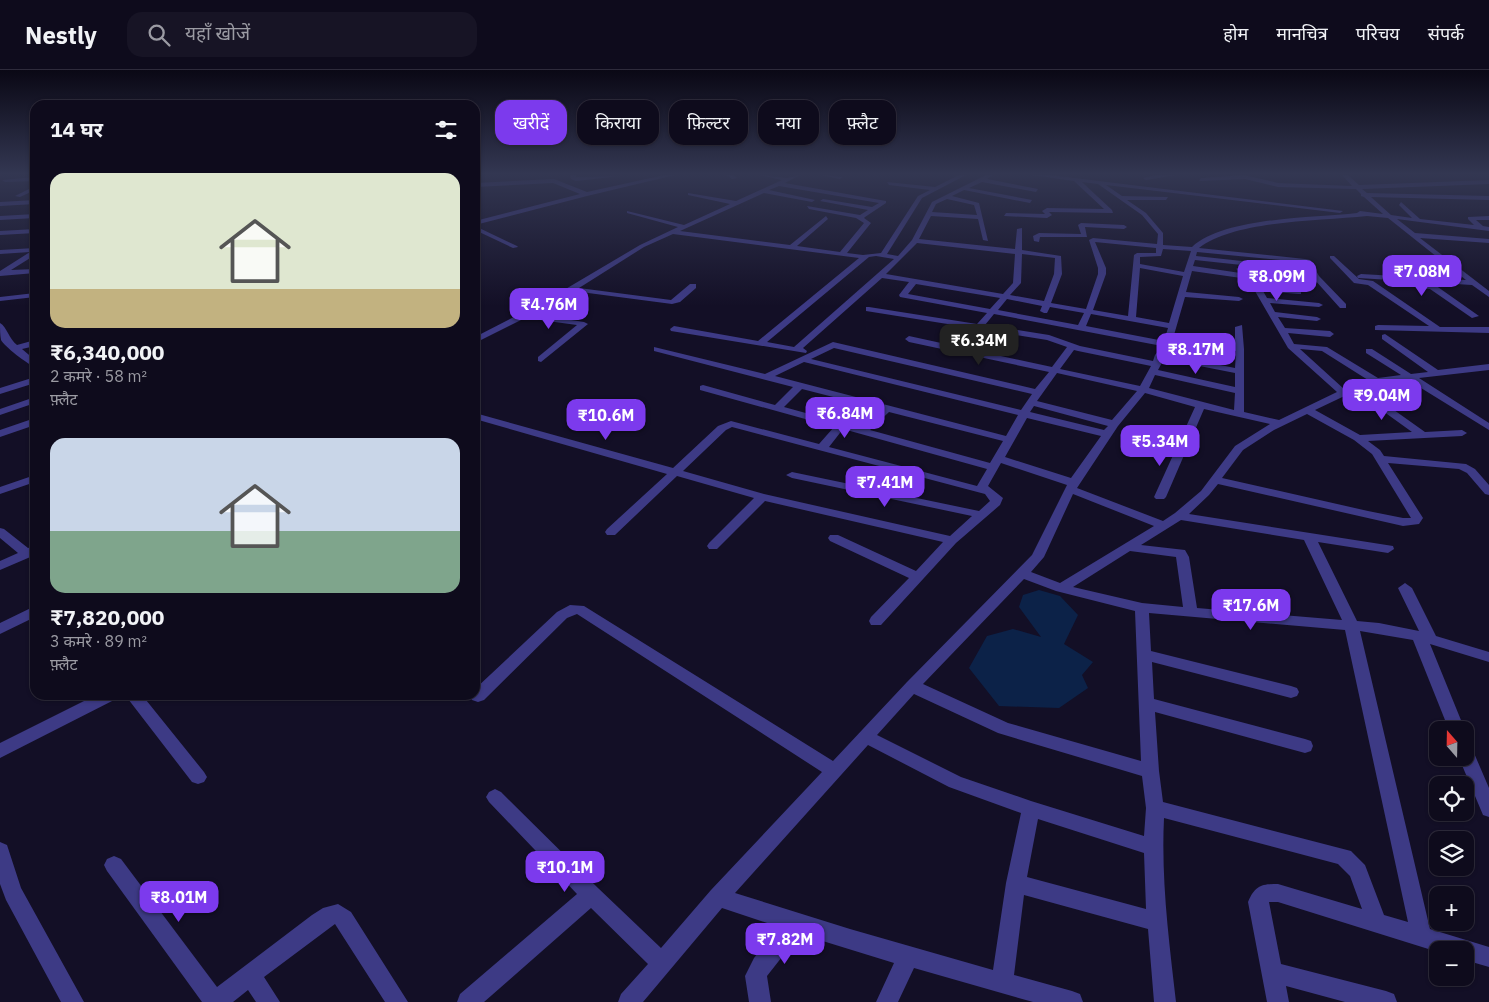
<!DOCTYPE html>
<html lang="hi">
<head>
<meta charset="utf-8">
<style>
  body { margin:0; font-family:"IBM Plex Sans","Noto Sans Devanagari",sans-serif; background:#171425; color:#f1f3f6; height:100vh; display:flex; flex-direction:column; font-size:19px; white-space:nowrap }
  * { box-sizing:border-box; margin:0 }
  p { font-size:16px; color:#9b9ba3 }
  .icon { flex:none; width:28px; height:28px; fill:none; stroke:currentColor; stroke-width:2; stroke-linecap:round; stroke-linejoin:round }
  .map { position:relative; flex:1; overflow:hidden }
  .sheet { position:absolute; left:30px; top:30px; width:450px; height:600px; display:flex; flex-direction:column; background:#0e0b1c; border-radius:15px; box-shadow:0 1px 4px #0004,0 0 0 1px #2e2b3b }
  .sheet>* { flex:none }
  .banner { position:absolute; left:495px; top:30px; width:475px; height:45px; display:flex; gap:10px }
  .needle { width:32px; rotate:340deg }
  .buttons { position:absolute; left:1429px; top:651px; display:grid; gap:10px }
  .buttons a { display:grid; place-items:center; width:45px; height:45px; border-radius:10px; background:#0e0b1c; box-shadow:0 1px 4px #0004,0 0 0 1px #2e2b3b; font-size:25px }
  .price { position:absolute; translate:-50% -42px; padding:0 11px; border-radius:10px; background:#7c3aed; color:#fff; font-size:16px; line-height:32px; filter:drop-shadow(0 1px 2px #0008) }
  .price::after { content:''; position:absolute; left:50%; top:30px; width:15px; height:11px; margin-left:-8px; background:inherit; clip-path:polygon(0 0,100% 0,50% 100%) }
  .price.active { background:#222; color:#fff }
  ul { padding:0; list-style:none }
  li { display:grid; align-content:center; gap:10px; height:265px; padding:0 20px }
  li span { display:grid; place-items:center; height:155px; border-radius:15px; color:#555 }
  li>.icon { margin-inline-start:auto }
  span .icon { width:90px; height:90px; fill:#fffc; stroke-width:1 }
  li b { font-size:21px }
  h2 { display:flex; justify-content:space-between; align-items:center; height:60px; padding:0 20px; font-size:21px }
  .tag { padding:0 18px; border-radius:15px; background:#0e0b1c; box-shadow:0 1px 4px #0004,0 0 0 1px #2e2b3b; font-size:18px; line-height:45px }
  .tag.active { background:#7c3aed; color:#fff }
  header { display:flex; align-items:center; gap:30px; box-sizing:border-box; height:70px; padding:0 25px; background:#0e0b1c; border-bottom:1px solid #2e2b3b }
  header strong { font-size:24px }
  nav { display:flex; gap:28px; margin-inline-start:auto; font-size:18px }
  .search { width:350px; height:45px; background:#171425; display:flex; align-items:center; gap:12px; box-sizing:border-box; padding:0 18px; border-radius:15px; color:#9b9ba3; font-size:19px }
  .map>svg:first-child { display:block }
</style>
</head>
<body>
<header>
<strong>Nestly</strong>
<div class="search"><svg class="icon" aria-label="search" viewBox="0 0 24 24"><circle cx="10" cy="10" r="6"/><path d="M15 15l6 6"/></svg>यहाँ खोजें</div>
<nav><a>होम</a><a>मानचित्र</a><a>परिचय</a><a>संपर्क</a></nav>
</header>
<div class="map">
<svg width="1489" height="932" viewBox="0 0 1489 932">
  <rect width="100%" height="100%" fill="#130f26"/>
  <path fill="#0c2248" d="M1039,520L1060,526L1078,545L1064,574L1093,592L1082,605L1088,618L1059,638L999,636L969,598L987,566L1013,559L1041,567L1019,537L1023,525Z"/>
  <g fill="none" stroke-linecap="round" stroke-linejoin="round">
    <path fill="#3d3a85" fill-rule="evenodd" d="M570,105H576V107L620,106L576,111L571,109Z
      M664,105H675L587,126L475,155V151L580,124L553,113L475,117V113L554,109L587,122Z
      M727,105H733L737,108L732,109Z
      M760,105L787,108L800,105L785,113L886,131V133L865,147L864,148L871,153L847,183L863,185L881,183L918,126L930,120L889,115L887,112L935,117L959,105H966L922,128L887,184L898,186L912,170L932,132L986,105H993L987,109L1038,119L1036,122L982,112L969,118L1032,130L1030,133L964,120L952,126L979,133L988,171L983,170L978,149L931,146L919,169L1015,179L1017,159L1022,158V180L1061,186L1062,204L1051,233L1086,239L1098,204V198L1089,170L1093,168L1157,174L1158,164L1142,145L1098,114L1082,112L1112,140L1113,143L1049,142L1052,145L1047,148L1004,146L1006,143L1045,144L1042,141L1047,138L1104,139L1074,111L1032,105H1050L1343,141L1340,143L1106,115L1122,126L1168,127L1166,130H1127L1146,143L1163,163V175L1192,177C1225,147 1312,148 1357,143L1360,141L1383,144L1364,127L1361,126V124L1356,119L1278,117L1245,109L1199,111L1201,108L1244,105L1278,113L1352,116L1342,105H1348L1359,115L1489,110V114L1362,119L1367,123L1489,126V130L1371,127L1391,145L1412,148L1399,135L1401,132L1420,149L1474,155L1468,149V147L1489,146V150H1476L1483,156L1489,157V161L1397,149L1415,163L1489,169V173L1420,168L1489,221V227L1472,215L1358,208L1357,206L1361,204L1466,210L1388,148L1367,146C1320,151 1236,150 1199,178L1305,189L1310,190L1319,206L1346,234V238H1340L1314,209L1240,201L1236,199L1240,197L1311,204L1301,192L1197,182L1196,186L1251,192L1255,194L1251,196L1195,190L1193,196L1254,205L1260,216L1301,220V224H1298L1263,221L1267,228L1319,233L1323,235L1319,237L1270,233L1275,242L1317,247L1321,249L1317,251L1278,247L1285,258L1330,261L1334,264L1330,267L1288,263L1294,274L1327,277L1378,308L1401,305L1366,283V279H1372L1411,304L1428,302L1382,269V265L1385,264L1438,300L1489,294V300L1419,308L1489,353V360L1408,310L1377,314L1363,318L1425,362L1462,360L1467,363L1462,366L1368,371L1380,380L1384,386L1466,394L1475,399L1489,415V425L1485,424L1467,403L1459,399L1388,393L1423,448L1419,454L1403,456L1218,414L1209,425L1189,444L1393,476L1394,479L1388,483L1318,472L1357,551L1379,553L1419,561L1398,518L1405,513L1412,518L1436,566L1489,582V592L1430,574L1465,660H1449L1413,570L1360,561L1430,859L1489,877V897L1465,890V880L1438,882L1278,832H1269L1281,894L1386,921L1394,924L1397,932H1345L1286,916L1289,932H1267L1248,832C1255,816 1261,814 1278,814L1362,839L1350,806L1338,794L1164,748C1161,810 1169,871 1176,932H1154L1148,859L1024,825L1014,905L1072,921L1080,924L1083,932H1033L914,898L898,932H876L894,893L800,864L767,906L771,932H749L745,906L754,888L779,857L722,838L643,932H618L621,924L648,894L591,838L484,932H457L460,924L577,824L489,732L486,727L489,722L495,719L501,722L598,818L661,878L711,820L822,702L577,544L567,548L484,630L478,632L472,630L470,626L475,625V619L557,542L570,535L584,536L833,691L907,612L1032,485L1067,415L1001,393L988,416L1003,428L1000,435L956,473L881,555H871L869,551L871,547L909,508L830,471L828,468L830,465H838L916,501L943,472L765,431L717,479H709L707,476L709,473L754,428L677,406L615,465H607L605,462L607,459L667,404L475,349V343L673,398L718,356L731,351L819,374L834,357L700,320V316L703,315L775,335L793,317L654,281V277L765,304L833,272L1035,319L1049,302L909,272L905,269L909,266L1052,297L1067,277L1047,270L866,241V237H869L977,254L987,243L900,227L899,225L909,212L882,208L803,278L807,281L806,283L671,261L670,259L674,256L758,271L859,188L673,164L644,177L579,218L671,230L690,214H696V218L680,232L672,234L573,221L533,244L584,252L588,254L541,292L538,291V287L577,255L525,248L475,273V267L547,230L640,175L678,157L627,143V141L684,155L730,134L688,125V123L736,131L782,110ZM779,116L879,133L872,137L823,129L820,131L868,140L860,145L807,136L809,139L856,148L864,153L840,182L797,176L828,149L826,146L790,175L680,161L764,123L812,132L815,130L769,120ZM947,129L974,135L977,145L932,142L936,134ZM1095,172L1156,178V183H1137L1134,185L1128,246L1093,240L1106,204V198ZM917,173L1015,184L1013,213L1003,224L886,204ZM1163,179L1191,181L1184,202L1140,194V187L1161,186ZM1022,184L1055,188L1054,204L1044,231L1010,225L1021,213ZM876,186L894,189L794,277L767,272L869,187ZM1140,198L1183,206L1169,253L1136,247ZM1192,201L1248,209L1288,278L1337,322L1279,350L1244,342V279L1242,255L1235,257V276L1174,265L1185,227L1239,231L1243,229L1239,227L1186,222ZM916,214L1000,228L990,239L908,224ZM1007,229L1042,236L1040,241L1044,243H1047L1050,237L1084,243L1078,255L998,240ZM994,244L1162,276L1155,285L1153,291L1080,276L1049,265L985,255ZM1091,244L1168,258L1164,271L1086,256ZM1172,270L1236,281L1235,298L1166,284ZM834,278L1032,324L1021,340L811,289ZM1300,279L1322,281L1368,310L1344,319ZM1074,280L1078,281L1151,296L1140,316L1060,299ZM1164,289L1235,303V317L1158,300ZM804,292L1018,345L1006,366L775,306ZM1057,303L1137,321L1112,350L1037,331ZM1155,305L1235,323L1234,340L1149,318ZM802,319L880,339L860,358L784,337ZM1355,321L1412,362L1360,365L1315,340ZM1145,323L1195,337L1154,427L1156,429H1164L1166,427L1204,339L1270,354L1235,376L1201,421L1175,443L1163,451L1077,418L1118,356ZM1034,336L1108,356L1104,360L1030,342ZM889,342L1003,371L990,393L870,360ZM1307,344L1354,370L1372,384L1411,448H1403L1368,441L1222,408L1243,380L1274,360ZM1027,348L1101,366L1071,408L1005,387ZM732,357L985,424L990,431L979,441L792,402L786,405L792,408L972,446L950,466L764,424L683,401L726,360ZM843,359L987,399L977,416L829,377ZM1073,424L1154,456L1060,513L1031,502L1044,487ZM1181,450L1304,470L1342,550L1197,538L1189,487L1185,480L1141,475ZM1130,481L1176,487L1183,537L1142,533L1073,517ZM1024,509L1056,521L1135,541L1141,691L1008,653L923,614ZM1149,543L1345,560L1408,852L1384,845L1365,795L1351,781L1163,732L1159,701L1155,642L1305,683L1311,681L1313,676L1311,671L1305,669L1154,629L1152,592L1291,628L1297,626L1299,622L1297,618L1291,616L1151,581ZM914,624L998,663L1142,706L1146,738L1144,766L1031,731L961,707L877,665ZM868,675L949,717L1021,743L1006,813L993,900L850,859L735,823ZM1038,749L1144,783L1146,839L1027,807Z
      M821,105L843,107L840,109Z
      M1156,105H1176L1146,110L1143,108Z
      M35,107V111L5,112L2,110Z
      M35,116V120L20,127L15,126Z
      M35,130V134L0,136V132Z
      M35,144V148L0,150V146Z
      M1081,153L1124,155L1127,157L1124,159L1085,157L1087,167H1040L1039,172L1034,171L1033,166L1039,163L1081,164L1078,155Z
      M475,156L517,176L518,177L513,178L475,160Z
      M35,159V163L0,165V161Z
      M35,178V185L11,200L35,199V203L0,206V201L30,182L0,184V180Z
      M1330,186H1334L1359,209L1373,211L1440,257H1489V263L1375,260V256L1378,255L1429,256L1368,215L1354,213L1330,188Z
      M1418,214L1435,215L1479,246L1472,248L1430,219L1418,218Z
      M35,223V227L0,231V227Z
      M0,253C7,257 9,269 17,275L35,270V276L22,279L35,290V297C27,294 4,276 1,270C0,265 0,259 0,253Z
      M35,307V313L0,324V318Z
      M35,327V333L0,345V339Z
      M35,348V355L0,367V360Z
      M35,405V412L0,424V417Z
      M0,458L4,459L28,478L35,476V485L0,500V491L18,483L0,468Z
      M35,536V547L0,564V553Z
      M96,625H118L116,629L0,688V673Z
      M125,625H142L204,702L207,707L204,712L198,714L192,712Z
      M1465,674L1471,676L1489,718V747L1483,745L1459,688H1465Z
      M0,772L7,775L21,818L84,932H61L6,830L0,814Z
      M114,786L121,789L217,917L312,845L323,838L338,834L351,842L408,932H385L335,854L264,907L280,932H256L248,920L233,932H202L107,801L104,795L107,789Z"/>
  </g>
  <linearGradient id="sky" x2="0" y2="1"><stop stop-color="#0a0815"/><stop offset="0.44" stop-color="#333752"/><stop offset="1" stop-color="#333752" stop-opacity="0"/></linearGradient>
  <rect width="1489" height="236" fill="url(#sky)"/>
</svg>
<div class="buttons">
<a><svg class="needle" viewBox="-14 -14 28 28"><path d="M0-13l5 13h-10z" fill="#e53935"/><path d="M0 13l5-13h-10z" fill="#9b9ba3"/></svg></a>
<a><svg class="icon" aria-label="locate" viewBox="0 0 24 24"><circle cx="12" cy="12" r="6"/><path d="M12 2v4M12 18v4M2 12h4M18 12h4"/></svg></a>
<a><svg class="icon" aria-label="layers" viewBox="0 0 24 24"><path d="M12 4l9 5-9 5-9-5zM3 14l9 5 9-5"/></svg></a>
<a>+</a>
<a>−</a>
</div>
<b class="price" style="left:1422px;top:227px">₹7.08M</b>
<b class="price" style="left:1277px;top:232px">₹8.09M</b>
<b class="price" style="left:549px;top:260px">₹4.76M</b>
<b class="price active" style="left:979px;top:296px">₹6.34M</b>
<b class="price" style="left:1196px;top:305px">₹8.17M</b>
<b class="price" style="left:1382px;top:351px">₹9.04M</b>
<b class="price" style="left:845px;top:369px">₹6.84M</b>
<b class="price" style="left:606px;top:371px">₹10.6M</b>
<b class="price" style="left:1160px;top:397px">₹5.34M</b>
<b class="price" style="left:885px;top:438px">₹7.41M</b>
<b class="price" style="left:1251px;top:561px">₹17.6M</b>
<b class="price" style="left:565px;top:823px">₹10.1M</b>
<b class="price" style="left:179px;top:853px">₹8.01M</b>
<b class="price" style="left:785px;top:895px">₹7.82M</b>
<div class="banner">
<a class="tag active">खरीदें</a>
<a class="tag">किराया</a>
<a class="tag">फ़िल्टर</a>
<a class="tag">नया</a>
<a class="tag">फ़्लैट</a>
</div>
<section class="sheet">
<h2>14 घर<svg class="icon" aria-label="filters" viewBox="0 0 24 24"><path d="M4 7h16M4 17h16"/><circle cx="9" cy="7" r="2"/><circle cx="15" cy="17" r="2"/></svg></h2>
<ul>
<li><span style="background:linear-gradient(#dfe7d0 75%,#c2b280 0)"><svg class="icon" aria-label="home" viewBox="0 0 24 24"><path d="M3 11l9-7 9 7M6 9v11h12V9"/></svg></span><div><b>₹6,340,000</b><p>2 कमरे · 58 m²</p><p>फ़्लैट</p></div></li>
<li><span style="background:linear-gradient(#c9d6e8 60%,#7fa58c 0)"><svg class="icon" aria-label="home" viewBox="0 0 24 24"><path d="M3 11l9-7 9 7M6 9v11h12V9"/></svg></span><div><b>₹7,820,000</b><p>3 कमरे · 89 m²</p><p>फ़्लैट</p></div></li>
</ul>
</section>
</div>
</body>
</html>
